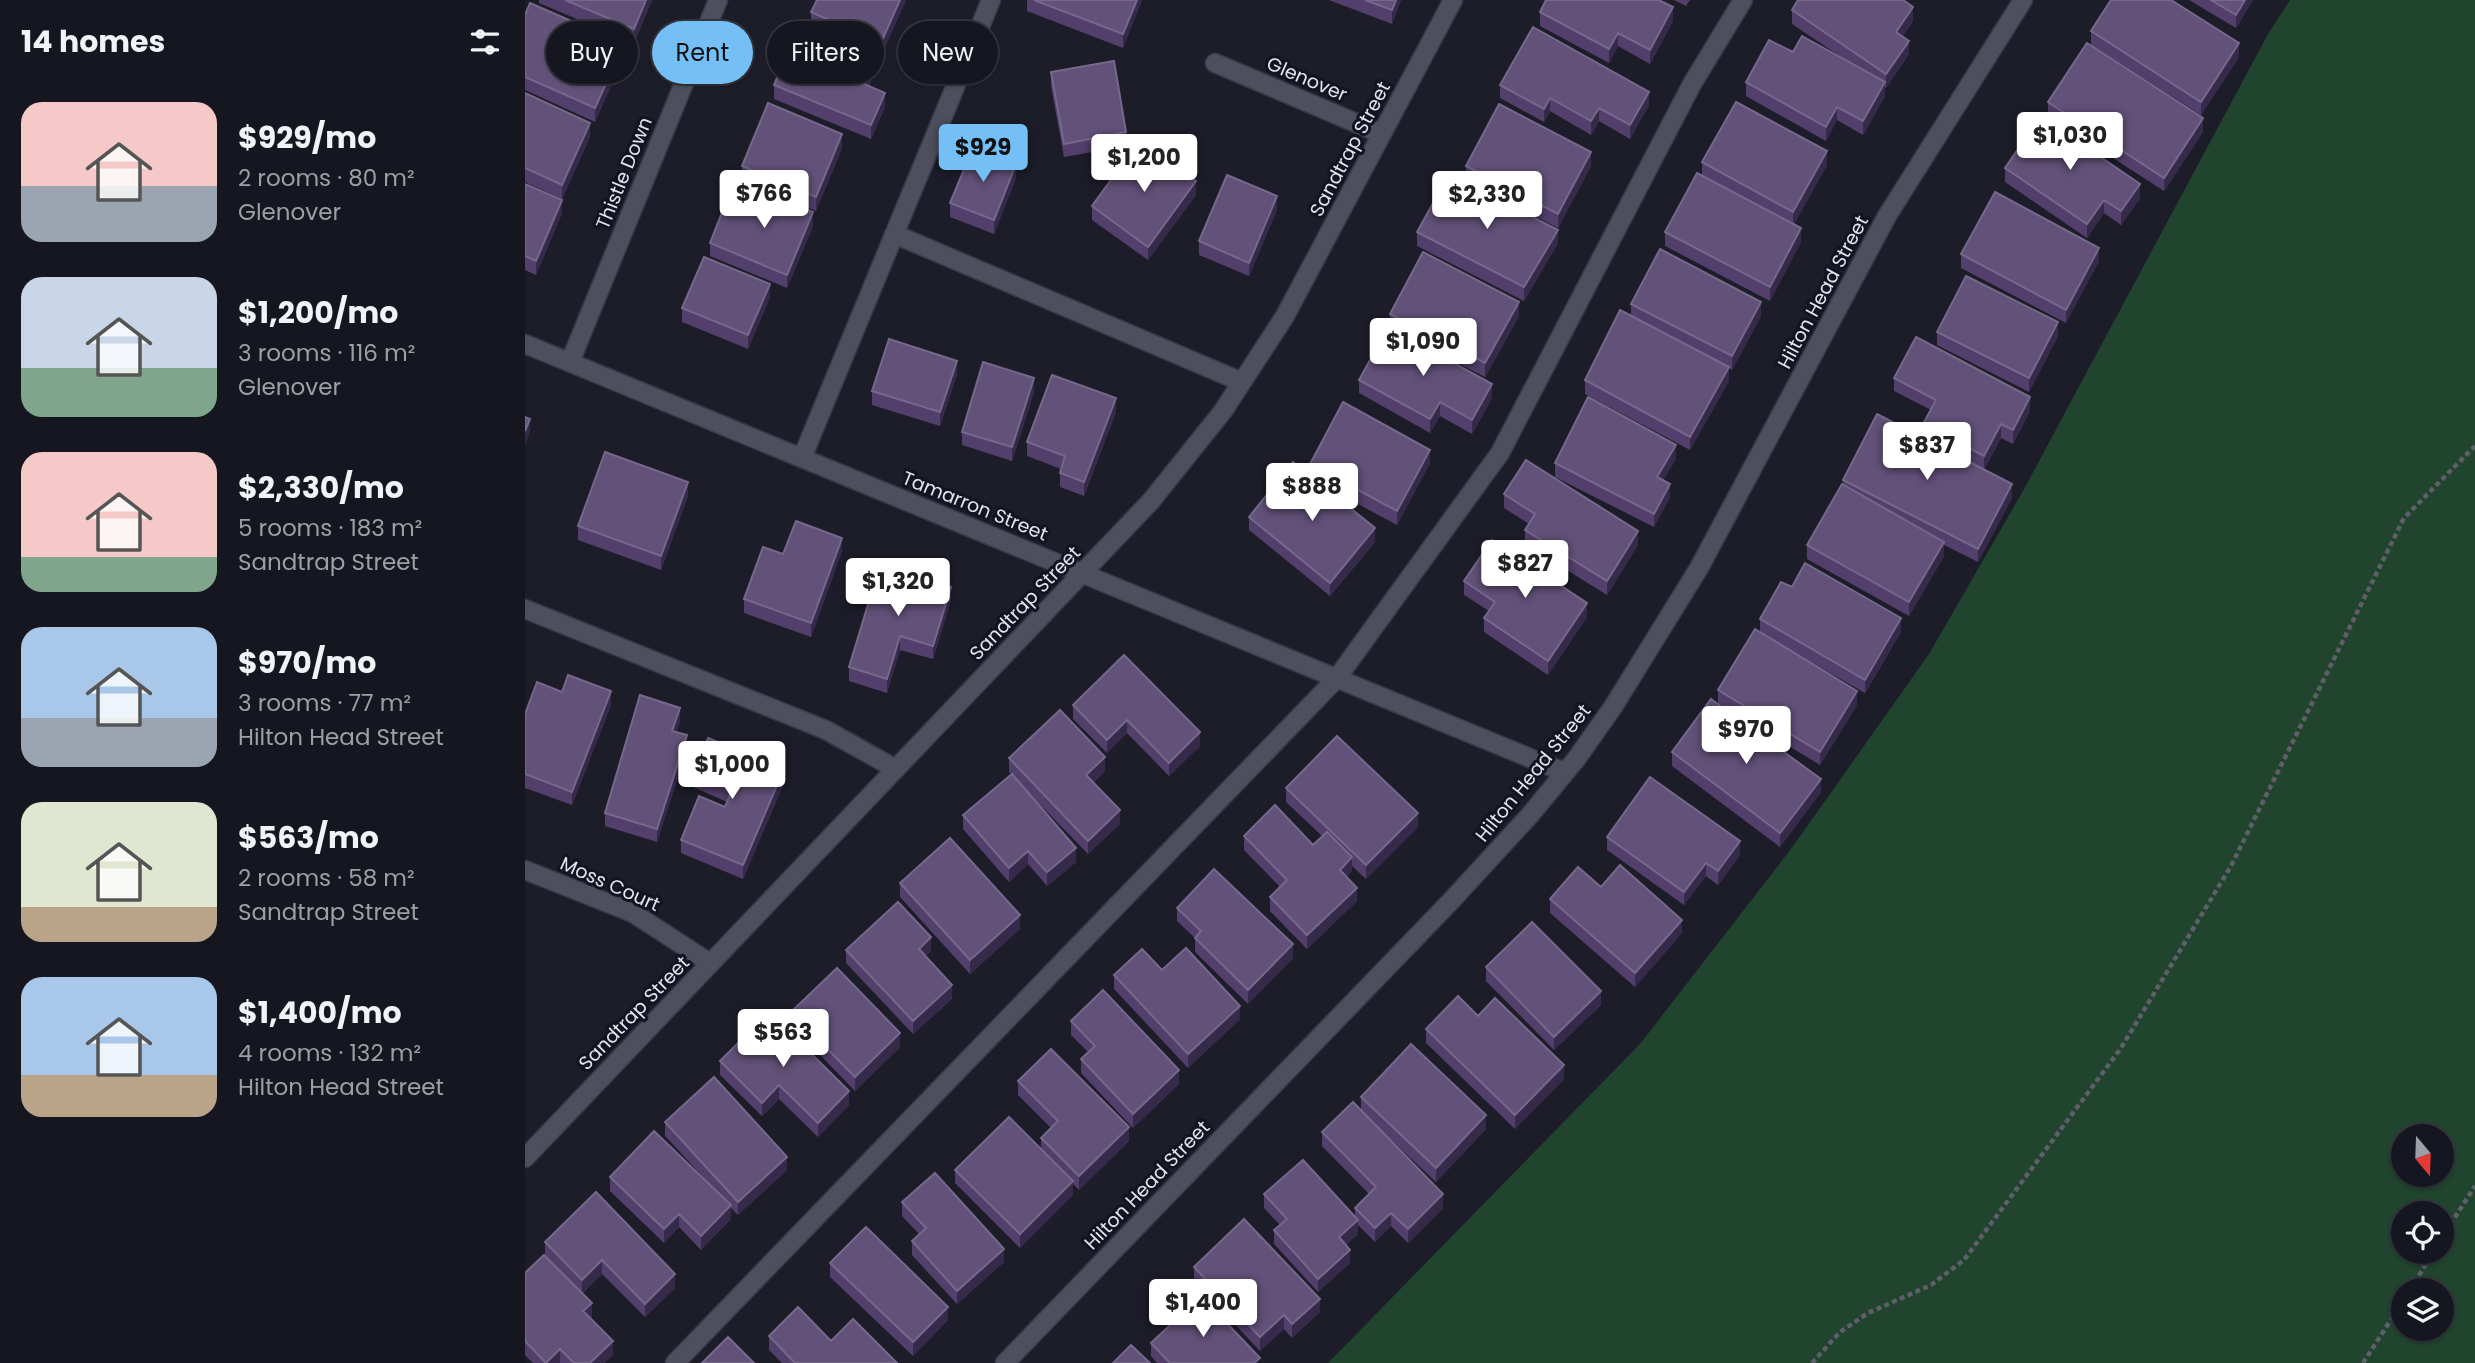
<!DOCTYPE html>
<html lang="en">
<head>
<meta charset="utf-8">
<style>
  body { margin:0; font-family:Poppins,sans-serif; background:#1f1f29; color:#f1f3f6; height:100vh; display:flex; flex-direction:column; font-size:26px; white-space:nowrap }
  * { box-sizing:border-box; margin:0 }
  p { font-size:23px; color:#9e9fa5 }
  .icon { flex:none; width:38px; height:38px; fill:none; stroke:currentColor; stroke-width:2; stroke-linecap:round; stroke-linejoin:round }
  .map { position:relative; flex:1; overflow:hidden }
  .details { display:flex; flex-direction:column; background:#161620; width:525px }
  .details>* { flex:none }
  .hud { position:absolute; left:21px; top:21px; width:665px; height:63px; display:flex; gap:14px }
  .needle { width:46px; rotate:161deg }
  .controls { position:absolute; left:1866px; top:1124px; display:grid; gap:14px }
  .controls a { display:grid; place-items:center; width:63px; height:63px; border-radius:50%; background:#161620; box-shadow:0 2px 5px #0004,0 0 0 2px #35353e; font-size:35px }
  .price { position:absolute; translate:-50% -60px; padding:0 16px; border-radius:7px; background:#fff; color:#222; font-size:23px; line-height:46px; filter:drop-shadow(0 2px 4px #0008) }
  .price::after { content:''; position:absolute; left:50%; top:42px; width:21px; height:16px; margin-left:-10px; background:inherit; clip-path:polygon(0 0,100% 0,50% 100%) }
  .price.on { background:#74c0f6; color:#111 }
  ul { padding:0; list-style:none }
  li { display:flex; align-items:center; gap:21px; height:175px; padding:0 21px }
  li span { display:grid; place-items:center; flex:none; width:196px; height:140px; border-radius:21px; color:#555 }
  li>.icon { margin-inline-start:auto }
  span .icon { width:84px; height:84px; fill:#fffc; stroke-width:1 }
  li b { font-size:30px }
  h2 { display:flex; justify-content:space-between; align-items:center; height:84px; padding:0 21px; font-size:30px }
  .chip { padding:0 24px; border-radius:32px; background:#161620; box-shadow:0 2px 5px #0004,0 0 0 2px #35353e; font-size:24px; line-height:63px }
  .chip.on { background:#74c0f6; color:#111 }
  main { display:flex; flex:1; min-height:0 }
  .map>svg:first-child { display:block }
</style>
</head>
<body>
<main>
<section class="details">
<h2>14 homes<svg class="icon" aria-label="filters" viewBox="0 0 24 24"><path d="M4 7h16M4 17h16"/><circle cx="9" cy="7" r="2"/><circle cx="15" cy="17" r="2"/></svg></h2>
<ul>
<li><span style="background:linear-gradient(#f6c9c9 60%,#9aa5b1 0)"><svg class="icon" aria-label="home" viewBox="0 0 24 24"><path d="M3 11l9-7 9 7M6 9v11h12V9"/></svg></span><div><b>$929/mo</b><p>2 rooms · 80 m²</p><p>Glenover</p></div></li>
<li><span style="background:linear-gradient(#c9d6e8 65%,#7fa58c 0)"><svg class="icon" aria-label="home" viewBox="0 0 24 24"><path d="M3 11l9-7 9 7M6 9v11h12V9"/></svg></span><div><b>$1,200/mo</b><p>3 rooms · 116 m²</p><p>Glenover</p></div></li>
<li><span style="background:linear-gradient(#f6c9c9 75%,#7fa58c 0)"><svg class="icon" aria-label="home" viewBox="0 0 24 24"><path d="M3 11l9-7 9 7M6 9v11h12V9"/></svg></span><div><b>$2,330/mo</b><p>5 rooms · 183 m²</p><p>Sandtrap Street</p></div></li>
<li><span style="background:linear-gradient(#a9c7e8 65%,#9aa5b1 0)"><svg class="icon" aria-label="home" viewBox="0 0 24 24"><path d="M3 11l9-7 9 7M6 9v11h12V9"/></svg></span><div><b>$970/mo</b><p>3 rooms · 77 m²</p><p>Hilton Head Street</p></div></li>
<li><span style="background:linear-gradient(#dfe7d0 75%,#b9a48a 0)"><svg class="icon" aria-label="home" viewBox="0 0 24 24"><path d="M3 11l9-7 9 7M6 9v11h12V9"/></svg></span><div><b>$563/mo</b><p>2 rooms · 58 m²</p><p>Sandtrap Street</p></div></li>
<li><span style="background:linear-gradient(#a9c7e8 70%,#b9a48a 0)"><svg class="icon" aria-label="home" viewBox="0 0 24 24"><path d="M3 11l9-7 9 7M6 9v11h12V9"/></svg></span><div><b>$1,400/mo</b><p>4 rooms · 132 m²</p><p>Hilton Head Street</p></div></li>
</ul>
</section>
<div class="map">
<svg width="1950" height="1363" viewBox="0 0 1950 1363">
  <rect width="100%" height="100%" fill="#1d1d2a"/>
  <path fill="#20442d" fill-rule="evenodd" d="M1765,0H1950V1363H803L1115,1044L1266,849L1404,654L1498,491L1743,34ZM1878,1136H1916V1174H1878ZM1878,1213H1916V1251H1878ZM1878,1290H1916V1328H1878Z"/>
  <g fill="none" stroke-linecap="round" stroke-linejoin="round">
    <defs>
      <path id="minor" d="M690,63L857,134
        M369,234L717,382
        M0,344L1039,772
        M45,362L193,0
        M277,458L466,0
        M0,609L301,730L371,769
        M0,870L108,913L185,963
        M0,1158L626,501L698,411L760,316L928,0
        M150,1363L812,678L975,453L1167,84L1218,0
        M480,1363L925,902L1005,815L1052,758L1088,707L1174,568L1362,216L1498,0"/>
    </defs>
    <use href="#minor" stroke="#373843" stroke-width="21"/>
    <path stroke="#5f5f6b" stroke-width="4.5" stroke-dasharray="5 3.5" stroke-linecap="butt" d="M1916,1239L1950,1186
      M1885,1290L1909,1251
      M1287,1363L1315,1332L1343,1313L1406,1285L1439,1260L1596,1048L1706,866L1879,518L1950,446
      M1838,1363L1878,1301"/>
    <use href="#minor" stroke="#4d4f5e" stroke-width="18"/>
  </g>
  <path fill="#523f6b" d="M14,0H127L109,43L14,3Z
    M292,0H381L356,56L286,25V12Z
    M502,0H617L598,48L502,11Z
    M804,0H876L867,24Z
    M1149,0H1165L1161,6Z
    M1664,0H1728L1711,28Z
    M1267,10L1388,21L1378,36L1384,54L1361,88L1360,87V96L1338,135L1312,120L1301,141L1221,96V82L1322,61L1267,24Z
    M1015,12L1148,21L1125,64L1093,46L1084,63L1015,26Z
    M0,15L99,57L70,122L0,90Z
    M1566,31L1714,57L1676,115L1566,45Z
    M351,69L344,86L360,107L346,139L249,99V85Z
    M526,72L601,132V146L539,157L526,86Z
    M975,85L1124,105L1105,139L1074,121L1066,135L1025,111L1019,122L975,98Z
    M0,93L65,137L37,199L0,182Z
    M1523,102L1678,132L1639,191L1523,116Z
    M317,148L291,211L217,180V166Z
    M1177,162L1302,165L1269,224L1276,242L1245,301L1140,246V232L1177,176Z
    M941,166H1066L1033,228L941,180Z
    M1480,168L1615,198L1596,225L1579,213L1562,238L1480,182Z
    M491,178L469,234L425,217V203Z
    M0,184L37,213L11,275L0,270Z
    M671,195L623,260L567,220V206Z
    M752,210L724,276L674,255V241Z
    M213,216L288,226L262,288L185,256V243Z
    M892,232L1033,243L999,301L892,246Z
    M1436,254L1574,261L1541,323L1436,268Z
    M245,297L223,349L157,322V308Z
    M1106,304L1236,316L1207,370L1204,368V381L1165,450L1060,394V380L1106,316Z
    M865,314L994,316L960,377L876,334L967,398L947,434L915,416L905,433L834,393V380L865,327Z
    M1412,332L1533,336L1504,392L1412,345Z
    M432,374L415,426L347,405V391Z
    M1369,378L1505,411L1488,444L1476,438L1459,470L1398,438V424L1406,410L1369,391Z
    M509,392L487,461L437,445V432Z
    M591,412L559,496L535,487V473L536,469L502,456V442Z
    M1151,459L1138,480L1145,497L1129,527L1030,477V463Z
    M905,463L872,525L794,483L850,542L805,596L724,530V517L785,475V464Z
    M1318,480L1487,498L1453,562L1419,545V556L1384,616L1282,559V545L1318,485Z
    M979,494L1113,545L1082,595L1000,544V530L1004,524L979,508Z
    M163,496L136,570L53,540V526Z
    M317,551L286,637L219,613V599L258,554Z
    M939,581L1062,617L1023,675L959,632V618L964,611L939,595Z
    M1267,587L1376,632L1340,693L1258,646L1332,705L1295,765L1193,703V690L1235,632V619Z
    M426,600L408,659L375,650L362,693L324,681V667Z
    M599,655L675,746L644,776L602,733L582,753L548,719V705Z
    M37,692L86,705L47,805L0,788V714Z
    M155,722L151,732L162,749L132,842L80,826V813Z
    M1147,752L1296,792L1255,847L1147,766Z
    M484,758L580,771L568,783L595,824L563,854L496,785L551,862L522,886L503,864L484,882L438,829V815L486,774L484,772Z
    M168,774L259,783L218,879L156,853V840L200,807L202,802L168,787Z
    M761,788L893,827L841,879L827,866V871L821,877L832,901L782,949L745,911V897L755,887L719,850V836L788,845L797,836L761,802Z
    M1082,837L1215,855L1193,885L1181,876L1159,905L1082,850Z
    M375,883L495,929L445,974L375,897Z
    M1025,899L1157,933L1110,987L1025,913Z
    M652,908L768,958L723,1004L670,952V938L652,921Z
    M321,950L406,951L400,956L427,999L388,1034L321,963Z
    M961,967L1076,1005L1029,1050L961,981Z
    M589,975L715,1019L663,1068L589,989Z
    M266,1012L375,1047L330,1091L266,1025Z
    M953,1016L1039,1079L990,1129L901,1043V1029Z
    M546,1021L654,1084L608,1128L556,1073V1059L563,1052L546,1035Z
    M195,1061L324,1105L293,1137L254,1099L237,1116L195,1075Z
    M493,1081L604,1141L554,1190L548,1184V1195L495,1248L430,1183V1170L516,1149V1138L526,1128L493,1095Z
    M836,1097L961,1129L911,1182L844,1119L918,1208L883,1243L866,1226L850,1242L833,1225V1234L821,1245L825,1263L793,1292L749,1244V1230L755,1225L739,1208V1194L830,1217V1208L844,1194L797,1146V1132L836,1110Z
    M140,1122L262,1170L213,1215L206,1208V1219L176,1250L154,1227L139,1243L85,1191V1177L182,1181L140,1136Z
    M71,1192L150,1288L120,1317L77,1274L57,1294L67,1317L65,1318L88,1355L79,1363H8L0,1355V1273L20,1255V1242Z
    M377,1202L479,1262L432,1304L387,1255V1241L394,1234L377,1216Z
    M305,1263L423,1320L388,1356L305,1277Z
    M669,1267L795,1312L767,1338L759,1329L735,1351L669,1281Z
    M244,1336L306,1341L372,1363H257L244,1350Z
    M626,1343L735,1363H632L626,1356Z"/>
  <path fill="#362a4b" d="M121,0H127L109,43V29Z
    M375,0H381L356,56V43Z
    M612,0H617L598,48V34Z
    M871,0H876L867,24V10Z
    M1720,0H1728L1711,28V15Z
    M1148,7V21L1125,64V50Z
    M1388,7V21L1371,46V32Z
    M1093,33V46L1084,63V49Z
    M1384,41V54L1361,88V74Z
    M1714,43V57L1676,115V102Z
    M99,44V57L70,122V108Z
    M351,55V69L339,98V84Z
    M1360,82V96L1338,135V121Z
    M1124,92V105L1105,139V125Z
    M360,93V107L346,139V125Z
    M1025,98V111L1019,122V109Z
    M1312,107V120L1301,141V127Z
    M1074,108V121L1066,135V121Z
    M1678,118V132L1639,191V178Z
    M65,123V137L37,199V185Z
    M317,134V148L291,211V197Z
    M1302,151V165L1268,226V212Z
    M1066,152V166L1033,228V214Z
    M491,164V178L469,234V220Z
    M671,181V195L623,260V247Z
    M1615,184V198L1596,225V211Z
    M752,196V210L724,276V263Z
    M37,200V213L11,275V261Z
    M1579,200V213L1562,238V224Z
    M288,212V226L262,288V275Z
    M1276,228V242L1245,301V287Z
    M1033,230V243L999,301V287Z
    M1574,248V261L1541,323V310Z
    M245,284V297L223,349V335Z
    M994,302V316L960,377V363Z
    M1236,302V316L1207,370V356Z
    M1533,322V336L1504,392V378Z
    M432,361V374L415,426V412Z
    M1204,367V381L1165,450V437Z
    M509,378V392L487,461V447Z
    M967,384V398L947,434V420Z
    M1505,397V411L1488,444V430Z
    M591,398V412L559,496V482Z
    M915,402V416L905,433V419Z
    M5,419V432L0,445V431Z
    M1476,424V438L1459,470V456Z
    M1151,445V459L1132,490V477Z
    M905,450V463L872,525V511Z
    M163,482V496L136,570V556Z
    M1145,484V497L1129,527V514Z
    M1487,484V498L1453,562V549Z
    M850,528V542L805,596V583Z
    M1113,531V545L1082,595V581Z
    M317,538V551L286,637V623Z
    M1419,542V556L1384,616V602Z
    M426,587V600L408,659V646Z
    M1062,603V617L1023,675V661Z
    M1376,618V632L1340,693V680Z
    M375,636V650L362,693V679Z
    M86,691V705L47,805V792Z
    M1332,691V705L1295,765V752Z
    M155,708V722L147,745V731Z
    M602,720V733L582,753V740Z
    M675,732V746L644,776V763Z
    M162,735V749L132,842V829Z
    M580,757V771L561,789V775Z
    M259,769V783L218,879V865Z
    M1296,779V792L1255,847V833Z
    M595,810V824L563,854V841Z
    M893,813V827L841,879V865Z
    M1215,841V855L1193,885V871Z
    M551,848V862L522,886V872Z
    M503,851V864L484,882V868Z
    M827,857V871L815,884V870Z
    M1181,863V876L1159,905V892Z
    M832,888V901L782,949V935Z
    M495,915V929L445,974V960Z
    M1157,920V933L1110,987V973Z
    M406,937V951L394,963V949Z
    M768,944V958L723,1004V990Z
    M427,985V999L388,1034V1021Z
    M1076,991V1005L1029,1050V1037Z
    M715,1006V1019L663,1068V1054Z
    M375,1033V1047L330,1091V1077Z
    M1039,1065V1079L990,1129V1115Z
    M654,1070V1084L608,1128V1114Z
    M254,1085V1099L237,1116V1103Z
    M324,1091V1105L293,1137V1123Z
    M961,1115V1129L911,1182V1168Z
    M604,1127V1141L554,1190V1176Z
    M262,1157V1170L213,1215V1202Z
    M548,1181V1195L495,1248V1234Z
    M918,1194V1208L883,1243V1229Z
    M206,1205V1219L176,1250V1236Z
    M866,1213V1226L850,1242V1228Z
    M154,1214V1227L139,1243V1229Z
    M833,1220V1234L814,1251V1237Z
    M479,1249V1262L432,1304V1291Z
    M825,1250V1263L793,1292V1279Z
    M77,1260V1274L57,1294V1280Z
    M150,1274V1288L120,1317V1304Z
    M795,1299V1312L767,1338V1324Z
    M67,1303V1317L58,1325V1311Z
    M423,1307V1320L388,1356V1342Z
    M759,1315V1329L735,1351V1337Z
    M88,1341V1355L79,1363H65Z
    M35,1349V1363H21Z"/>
  <path fill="#625179" stroke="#76688b" stroke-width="2" d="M40,0H121L109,29Z
    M292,0H375L356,43L286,12Z
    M509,0H612L598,34Z
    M840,0H871L867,10Z
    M1021,0H1134L1148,7L1125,50L1093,33L1084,49L1015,12Z
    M1273,0H1378L1388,7L1371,32L1384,41L1361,74L1267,10Z
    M1586,0H1646L1714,43L1676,102L1566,31Z
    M1686,0H1720L1711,15Z
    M5,3L99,44L70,108L0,77V15Z
    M275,24L351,55L339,84L360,93L346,125L249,85Z
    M1008,27L1124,92L1105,125L1074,108L1066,121L1025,98L1019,109L975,85Z
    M1277,36L1360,82L1338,121L1312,107L1301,127L1221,82L1244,40L1268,52Z
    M1562,43L1678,118L1639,178L1523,102Z
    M589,61L601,132L539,144L526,72Z
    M0,93L65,123L37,185L0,168Z
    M1211,102L1302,151L1268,212L1177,162Z
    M243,103L317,134L291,197L217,166Z
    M974,104L1066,152L1033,214L941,166Z
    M1516,116L1615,184L1596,211L1579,200L1562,224L1480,168Z
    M615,140L671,181L623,247L567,206Z
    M448,148L491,164L469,220L425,203Z
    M1172,173L1276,228L1245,287L1140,232Z
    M924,174L1033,230L999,287L892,232Z
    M702,175L752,196L724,263L674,241Z
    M0,184L37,200L11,261L0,256Z
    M226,186L288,212L262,275L185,243L198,210L213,216Z
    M1470,192L1574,248L1541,310L1436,254Z
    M1135,249L1236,302L1207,356L1106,304Z
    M898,252L994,302L960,363L865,314Z
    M179,257L245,284L223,335L157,308Z
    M1441,276L1533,322L1504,378L1412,332Z
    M1095,310L1204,367L1165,437L1060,380Z
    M863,327L967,384L947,420L915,402L905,419L834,380Z
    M1391,337L1505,397L1488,430L1476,424L1459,456L1398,424L1411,400L1369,378Z
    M364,339L432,361L415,412L347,391Z
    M458,362L509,378L487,447L437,432Z
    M527,375L591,398L559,482L535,473L540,456L502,442Z
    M1063,397L1151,445L1132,477L1145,484L1129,514L1030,463Z
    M818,402L905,450L872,511L785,464Z
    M1352,414L1487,484L1453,549L1318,480Z
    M0,417L5,419L0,431Z
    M80,452L163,482L136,556L53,526Z
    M1001,460L1113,531L1082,581L1000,530L1010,514L979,494Z
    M768,462L850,528L805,583L724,517Z
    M1317,484L1419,542L1384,602L1282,545Z
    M271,521L317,538L286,623L219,599L238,547L258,554Z
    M967,540L1062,603L1023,661L959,618L970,602L939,581Z
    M1280,563L1376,618L1340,680L1235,619L1256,582L1267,587Z
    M355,565L426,587L408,646L375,636L362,679L324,667Z
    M1230,629L1332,691L1295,752L1193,690Z
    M599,655L675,732L644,763L602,720L582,740L548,705Z
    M43,675L86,691L47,792L0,774V714L12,682L37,692Z
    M115,695L155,708L147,731L162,735L132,829L80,813Z
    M1186,699L1296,779L1255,833L1147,752Z
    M535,710L580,757L561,775L595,810L563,841L484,758Z
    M812,736L893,813L841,865L761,788Z
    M183,738L259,769L218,865L156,840L174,796L200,807L207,790L168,774Z
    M487,774L551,848L522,872L503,851L484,868L438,815Z
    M1125,777L1215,841L1193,871L1181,863L1159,892L1082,837Z
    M750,805L788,845L802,832L827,857L815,870L832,888L782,935L745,897L762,880L719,836Z
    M425,838L495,915L445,960L375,883Z
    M1095,865L1157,920L1110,973L1025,899L1053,867L1076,887Z
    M689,869L768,944L723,990L670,938L676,931L652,908Z
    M373,902L406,937L394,949L427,985L388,1021L321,950Z
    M1007,922L1076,991L1029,1037L961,967Z
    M661,948L715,1006L663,1054L589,975L617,949L637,970Z
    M312,968L375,1033L330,1077L266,1012Z
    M578,990L654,1070L608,1114L556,1059L570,1046L546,1021Z
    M933,996L953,1016L970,998L1039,1065L990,1115L901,1029Z
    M244,1012L324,1091L293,1123L254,1085L237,1103L195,1061Z
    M886,1044L961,1115L911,1168L836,1097Z
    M526,1049L604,1127L554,1176L516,1138L533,1121L493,1081Z
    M189,1077L262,1157L213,1202L140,1122Z
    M828,1102L918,1194L883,1229L866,1213L850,1228L830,1208L851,1187L797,1132Z
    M484,1117L548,1181L495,1234L430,1170Z
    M129,1131L206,1205L176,1236L154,1214L139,1229L85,1177Z
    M778,1160L833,1220L814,1237L825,1250L793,1279L749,1230L762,1219L739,1194Z
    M410,1173L479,1249L432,1291L387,1241L401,1228L377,1202Z
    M71,1192L150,1274L120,1304L77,1260L57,1280L20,1242Z
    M719,1219L795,1299L767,1324L759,1315L735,1337L669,1267Z
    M341,1227L423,1307L388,1342L305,1263Z
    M19,1255L67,1303L58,1311L88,1341L65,1363H49L35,1349L21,1363L0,1341V1273Z
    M676,1296L735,1358L729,1363H645L626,1343Z
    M273,1307L306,1341L328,1319L372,1363H270L244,1336Z
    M203,1337L229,1363H177Z
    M606,1345L625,1363H588Z"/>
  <g text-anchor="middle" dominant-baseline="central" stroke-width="6" stroke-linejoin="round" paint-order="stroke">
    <g font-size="19" fill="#e3e4ed" stroke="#131421">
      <text transform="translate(782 79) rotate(23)">Glenover</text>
      <text transform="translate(825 149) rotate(-62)">Sandtrap Street</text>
      <text transform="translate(99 173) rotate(-68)">Thistle Down</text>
      <text transform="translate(1298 292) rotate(-62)">Hilton Head Street</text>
      <text transform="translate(450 506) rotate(22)">Tamarron Street</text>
      <text transform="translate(500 603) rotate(-46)">Sandtrap Street</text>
      <text transform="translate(1008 773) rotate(-51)">Hilton Head Street</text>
      <text transform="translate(85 884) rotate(24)">Moss Court</text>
      <text transform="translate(109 1013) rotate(-46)">Sandtrap Street</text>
      <text transform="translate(622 1185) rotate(-46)">Hilton Head Street</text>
    </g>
  </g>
</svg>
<div class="controls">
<a><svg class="needle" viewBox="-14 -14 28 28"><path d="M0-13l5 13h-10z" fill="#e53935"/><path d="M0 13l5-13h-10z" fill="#9e9fa5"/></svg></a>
<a><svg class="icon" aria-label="locate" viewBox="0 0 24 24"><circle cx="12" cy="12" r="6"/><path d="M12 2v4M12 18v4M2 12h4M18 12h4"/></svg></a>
<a><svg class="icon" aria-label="layers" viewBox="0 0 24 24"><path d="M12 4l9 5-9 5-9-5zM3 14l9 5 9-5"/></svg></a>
</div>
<b class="price" style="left:1545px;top:172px">$1,030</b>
<b class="price on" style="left:458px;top:184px">$929</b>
<b class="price" style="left:619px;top:194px">$1,200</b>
<b class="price" style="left:239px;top:230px">$766</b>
<b class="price" style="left:962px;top:231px">$2,330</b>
<b class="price" style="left:898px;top:378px">$1,090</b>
<b class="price" style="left:1402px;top:482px">$837</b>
<b class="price" style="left:787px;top:523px">$888</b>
<b class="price" style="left:1000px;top:600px">$827</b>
<b class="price" style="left:373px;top:618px">$1,320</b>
<b class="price" style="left:1221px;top:766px">$970</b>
<b class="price" style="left:207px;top:801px">$1,000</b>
<b class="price" style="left:258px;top:1069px">$563</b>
<b class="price" style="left:678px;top:1339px">$1,400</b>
<div class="hud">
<a class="chip">Buy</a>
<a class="chip on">Rent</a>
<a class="chip">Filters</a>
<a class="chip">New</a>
</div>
</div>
</main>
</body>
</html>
